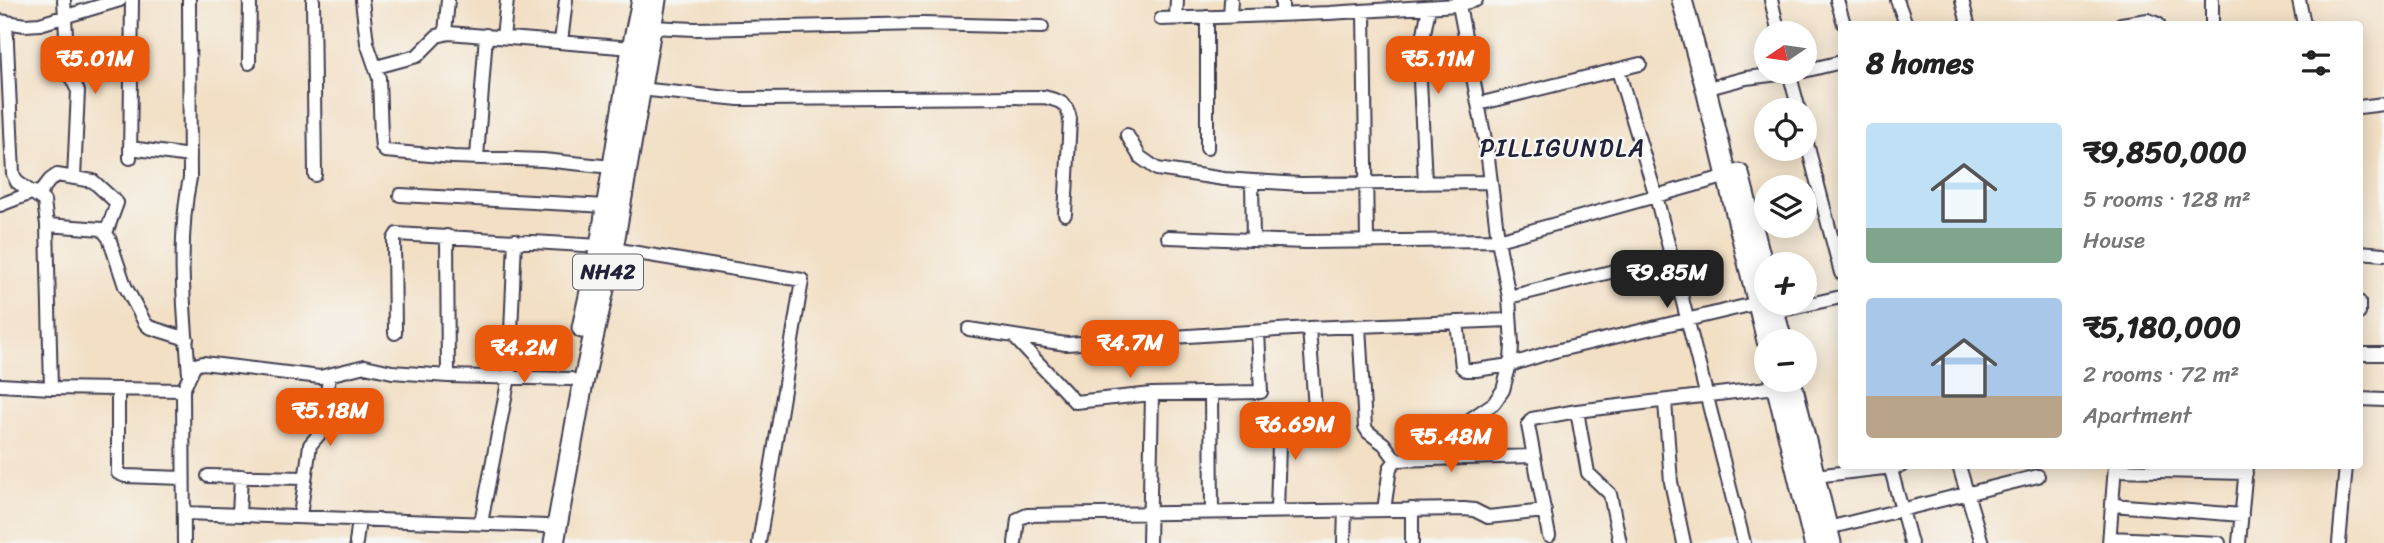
<!DOCTYPE html>
<html lang="en">
<head>
<meta charset="utf-8">
<style>
  body { margin:0; font-family:Sriracha,sans-serif; background:#f2f2f2; color:#222; height:100vh; display:flex; flex-direction:column; font-size:26px; white-space:nowrap }
  * { box-sizing:border-box; margin:0 }
  p { font-size:23px; color:#767676 }
  .icon { flex:none; width:38px; height:38px; fill:none; stroke:currentColor; stroke-width:2; stroke-linecap:round; stroke-linejoin:round }
  .map { position:relative; flex:1; overflow:hidden }
  .side { position:absolute; left:1838px; top:21px; width:525px; height:448px; display:flex; flex-direction:column; background:#fff; border-radius:7px; box-shadow:0 4px 18px #0003 }
  .side>* { flex:none }
  .needle { width:46px; rotate:257deg }
  .fabs { position:absolute; left:1754px; top:21px; display:grid; gap:14px }
  .fabs a { display:grid; place-items:center; width:63px; height:63px; border-radius:50%; background:#fff; box-shadow:0 4px 18px #0003; font-size:35px }
  .price { position:absolute; translate:-50% -60px; padding:0 16px; border-radius:14px; background:#ea580c; color:#fff; font-size:23px; line-height:46px; filter:drop-shadow(0 2px 4px #0008) }
  .price::after { content:''; position:absolute; left:50%; top:42px; width:21px; height:16px; margin-left:-10px; background:inherit; clip-path:polygon(0 0,100% 0,50% 100%) }
  .price.selected { background:#222; color:#fff }
  ul { padding:0; list-style:none }
  li { display:flex; align-items:center; gap:21px; height:175px; padding:0 28px }
  li span { display:grid; place-items:center; flex:none; width:196px; height:140px; border-radius:7px; color:#555 }
  li>.icon { margin-inline-start:auto }
  span .icon { width:84px; height:84px; fill:#fffc; stroke-width:1 }
  li b { font-size:30px }
  h2 { display:flex; justify-content:space-between; align-items:center; height:84px; padding:0 28px; font-size:30px }
  .map>svg:first-child { display:block }
</style>
</head>
<body>
<div class="map">
<svg width="2384" height="543" viewBox="0 0 2384 543">
  <rect width="100%" height="100%" fill="#f6f6f2"/>
  <filter id="ink" filterUnits="userSpaceOnUse"><feTurbulence type="fractalNoise" baseFrequency=".0143" numOctaves="2"/><feDisplacementMap in="SourceGraphic" scale="14" xChannelSelector="R" yChannelSelector="G"/><feConvolveMatrix kernelMatrix="1 2 1 2 8 2 1 2 1" color-interpolation-filters="sRGB"/></filter>
  <filter id="wash" filterUnits="userSpaceOnUse"><feTurbulence type="fractalNoise" baseFrequency=".00686" numOctaves="4" result="noise"/><feDisplacementMap in="SourceGraphic" scale="28" xChannelSelector="R" yChannelSelector="G"/><feGaussianBlur stdDeviation="1.57" result="paint"/><feColorMatrix in="noise" values="0 0 0 0 0 0 0 0 0 0 0 0 0 0 0 0 0 1.4 0 .05"/><feComposite in="paint" operator="in"/></filter>
  <g filter="url(#wash)">
    <rect width="100%" height="100%" fill="#f2dfc4"/>
  </g>
  <g filter="url(#ink)">
    <g fill="none" stroke-linecap="round" stroke-linejoin="round">
      <defs>
        <path id="minor" d="M64,0L68,71L78,91L74,178
          M189,0L190,178C177,240 184,311 189,374
          M313,0L315,175
          M362,0L367,43L379,78L381,136L382,147L385,151L453,157L543,160L612,167
          M1282,0V14
          M1771,0L1779,33
          M1837,0L1844,24
          M1897,0L1906,24
          M1962,0L1968,24
          M2299,0L2304,24
          M1364,11L1367,241
          M1230,16L1231,0
          M1207,17V148
          M1176,18L1177,0
          M1161,19L1329,13L1457,5L1476,0
          M0,21L25,25L40,24L120,0
          M6,22L13,174L17,182L44,201L47,225L51,388
          M2121,24L2148,20L2158,24
          M2212,24V0
          M651,27L695,29L922,24L1042,27
          M445,33L448,0
          M503,37L507,0
          M561,42L566,0
          M249,63L250,0
          M376,67L417,56L437,36L449,33L632,48
          M1618,70L1656,196L1744,543
          M1804,71L1841,62
          M1789,72L1799,110
          M1716,86L1746,78L1797,72
          M639,89L739,99L1044,97C1060,101 1067,102 1070,119L1065,214
          M1478,104L1640,64
          M2359,107L2384,104
          M1804,132L1841,273
          M1127,135L1140,157L1157,169L1224,179L1300,184L1491,182
          M130,148L190,156
          M477,157L486,35
          M130,158L132,0
          M1252,182L1253,240
          M1425,183L1419,60L1429,7
          M38,195L50,180L57,175L93,181L117,203L106,233
          M400,195L607,206
          M0,205L34,192
          M47,225L102,229L109,238L125,286L145,323L149,327L187,339
          M447,236L448,376
          M1168,237L1306,242L1498,240L1731,175
          M613,249L802,280L759,543
          M2359,252L2384,254
          M1509,297L1671,257
          M2359,302V313
          M1774,312L1841,297
          M1457,322L1462,367L1466,370H1476L1510,365L1551,352L1758,303
          M1359,326L1365,427L1368,432L1384,444L1396,460
          M1309,328L1316,422
          M969,329L1066,344L1309,328L1509,320
          M395,333L394,239L397,234L600,246
          M1014,337L1075,402L1152,394L1261,392L1258,332
          M2359,354H2384
          M0,385L51,388L183,390
          M118,389V473L125,476L183,478
          M1211,393L1212,512
          M2359,399L2384,400
          M1665,402L1671,482L1684,543
          M1577,411L1588,473L1610,494L1620,543
          M1458,457L1464,434L1472,418L1494,403L1503,390L1511,360L1512,345L1509,297L1498,240L1487,150L1458,0
          M1890,466L1911,543
          M1959,466L1982,543
          M2115,470L2246,473
          M208,476L305,478
          M1815,476L1901,466
          M2112,505L2242,515
          M1412,509V543
          M1384,510L1390,468L1396,460L1534,456
          M1277,511L1280,411
          M184,513L547,526
          M239,514L241,476
          M300,516L310,445L321,432L324,424L329,376
          M481,523L509,377L515,240
          M1828,528L2038,476
          M1549,536L1528,425L1532,419L1577,411L1776,387
          M2110,538L2219,543
          M184,543L183,390L195,365L203,363L320,377L365,366L392,372L448,376L571,379
          M356,543L359,519
          M1015,543L1018,519L1027,515L1464,509L1474,510L1488,517L1545,511
          M1149,543L1152,394
          M1344,543L1345,510
          M2109,543L2115,466
          M2239,543L2246,467
          M2339,543L2346,466"/>
        <path id="highway" d="M1682,0L1705,85L1767,341
          M1739,174L1766,278
          M1772,303L1782,341
          M582,328L600,246L632,48L642,0
          M1775,380L1814,543
          M1791,380L1831,543
          M554,543L582,388L613,249L656,0"/>
      </defs>
      <use href="#minor" stroke="#413e50" stroke-width="16"/>
      <use href="#highway" stroke="#413e50" stroke-width="23"/>
      <use href="#minor" stroke="#fff" stroke-width="12"/>
      <use href="#highway" stroke="#fff" stroke-width="19"/>
    </g>
  </g>
  <g text-anchor="middle" dominant-baseline="central" stroke-width="5" stroke-linejoin="round" paint-order="stroke">
    <rect fill="#f6f6f2" stroke="#626272" stroke-width="2" x="573" y="254.5" width="70" height="35" rx="5"/>
    <g font-size="21" font-weight="bold" fill="#22223b">
      <text x="608" y="272">NH42</text>
    </g>
    <g font-size="24" letter-spacing="2" fill="#22223b" stroke="#f6f6f2">
      <text x="1563" y="148">PILLIGUNDLA</text>
    </g>
  </g>
</svg>
<div class="fabs">
<a><svg class="needle" viewBox="-14 -14 28 28"><path d="M0-13l5 13h-10z" fill="#e53935"/><path d="M0 13l5-13h-10z" fill="#767676"/></svg></a>
<a><svg class="icon" aria-label="locate" viewBox="0 0 24 24"><circle cx="12" cy="12" r="6"/><path d="M12 2v4M12 18v4M2 12h4M18 12h4"/></svg></a>
<a><svg class="icon" aria-label="layers" viewBox="0 0 24 24"><path d="M12 4l9 5-9 5-9-5zM3 14l9 5 9-5"/></svg></a>
<a>+</a>
<a>−</a>
</div>
<b class="price" style="left:95px;top:96px">₹5.01M</b>
<b class="price" style="left:1438px;top:96px">₹5.11M</b>
<b class="price selected" style="left:1667px;top:310px">₹9.85M</b>
<b class="price" style="left:1130px;top:380px">₹4.7M</b>
<b class="price" style="left:524px;top:385px">₹4.2M</b>
<b class="price" style="left:330px;top:448px">₹5.18M</b>
<b class="price" style="left:1295px;top:462px">₹6.69M</b>
<b class="price" style="left:1451px;top:474px">₹5.48M</b>
<section class="side">
<h2>8 homes<svg class="icon" aria-label="filters" viewBox="0 0 24 24"><path d="M4 7h16M4 17h16"/><circle cx="9" cy="7" r="2"/><circle cx="15" cy="17" r="2"/></svg></h2>
<ul>
<li><span style="background:linear-gradient(#bfe0f5 75%,#7fa58c 0)"><svg class="icon" aria-label="home" viewBox="0 0 24 24"><path d="M3 11l9-7 9 7M6 9v11h12V9"/></svg></span><div><b>₹9,850,000</b><p>5 rooms · 128 m²</p><p>House</p></div></li>
<li><span style="background:linear-gradient(#a9c7e8 70%,#b9a48a 0)"><svg class="icon" aria-label="home" viewBox="0 0 24 24"><path d="M3 11l9-7 9 7M6 9v11h12V9"/></svg></span><div><b>₹5,180,000</b><p>2 rooms · 72 m²</p><p>Apartment</p></div></li>
</ul>
</section>
</div>
</body>
</html>
